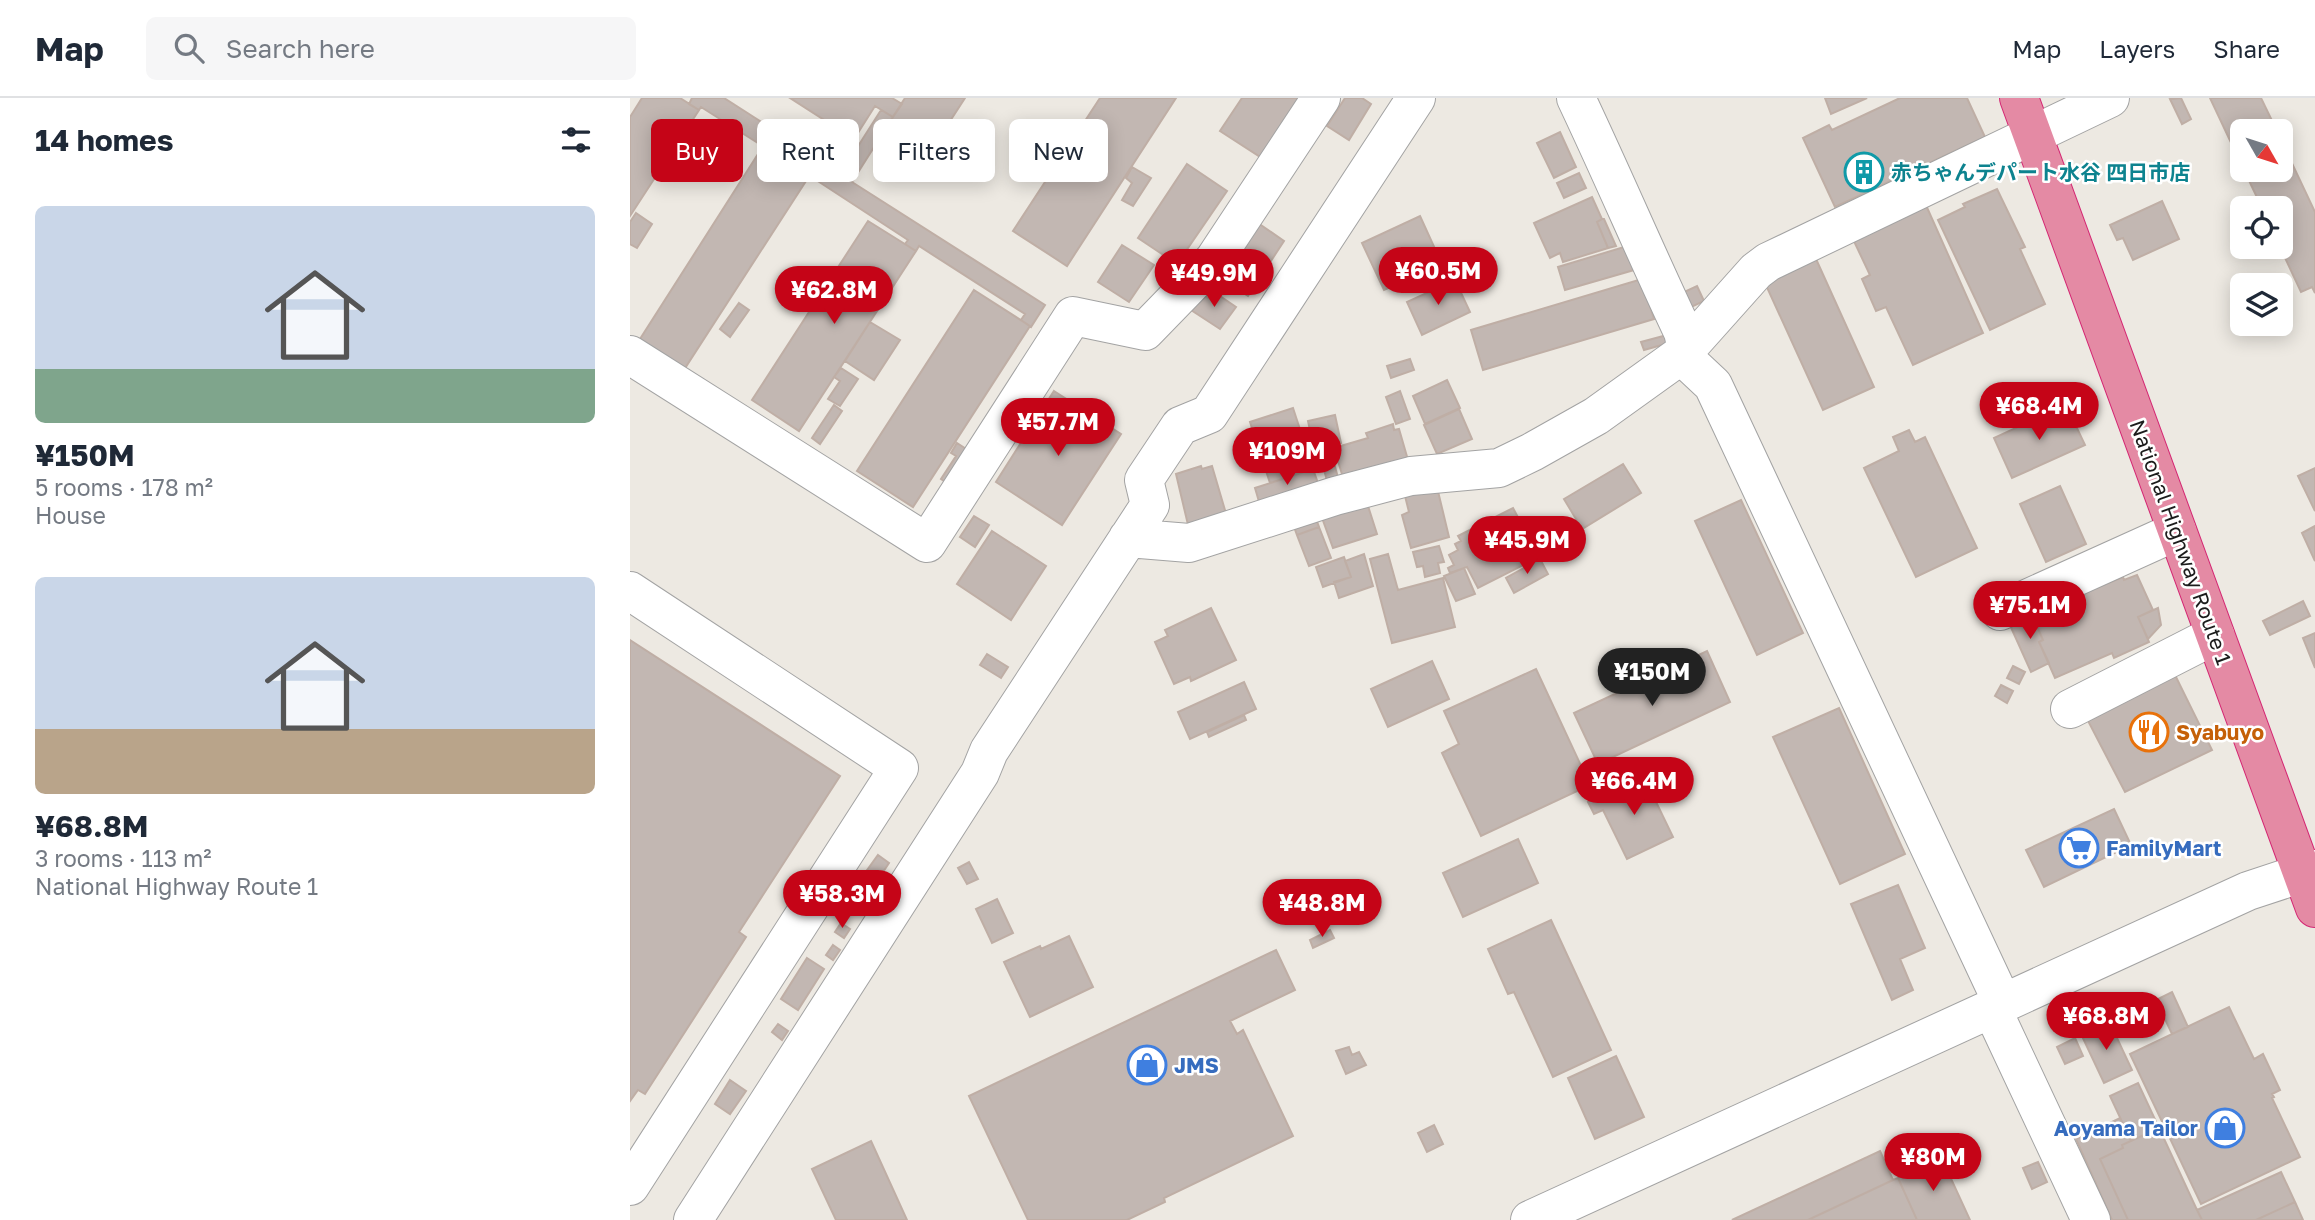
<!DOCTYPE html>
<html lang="en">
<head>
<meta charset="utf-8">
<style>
  body { margin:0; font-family:"Golos Text","Noto Sans JP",sans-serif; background:#f6f6f7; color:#1f2937; height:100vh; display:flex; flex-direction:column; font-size:26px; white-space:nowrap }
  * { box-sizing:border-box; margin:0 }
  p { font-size:23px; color:#747a83 }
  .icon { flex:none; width:38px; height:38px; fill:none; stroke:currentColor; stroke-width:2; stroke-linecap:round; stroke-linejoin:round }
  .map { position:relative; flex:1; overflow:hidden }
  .sheet { display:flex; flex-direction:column; background:#fff; width:630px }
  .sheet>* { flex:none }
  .guide { position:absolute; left:21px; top:21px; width:665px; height:63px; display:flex; gap:14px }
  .needle { width:46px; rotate:129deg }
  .tools { position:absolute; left:1600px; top:21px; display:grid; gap:14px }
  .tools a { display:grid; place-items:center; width:63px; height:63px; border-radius:10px; background:#fff; box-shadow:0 4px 18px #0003; font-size:35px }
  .price { position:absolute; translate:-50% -60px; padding:0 16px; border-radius:24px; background:#c50417; color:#fff; font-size:23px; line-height:46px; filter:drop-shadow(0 2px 4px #0008) }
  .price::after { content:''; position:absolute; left:50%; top:42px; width:21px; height:16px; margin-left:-10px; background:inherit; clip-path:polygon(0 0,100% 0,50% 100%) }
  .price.current { background:#222; color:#fff }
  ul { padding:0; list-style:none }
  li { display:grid; align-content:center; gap:14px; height:371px; padding:0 35px }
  li span { display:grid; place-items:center; height:217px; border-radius:10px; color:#555 }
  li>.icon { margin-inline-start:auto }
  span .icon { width:126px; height:126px; fill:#fffc; stroke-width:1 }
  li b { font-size:30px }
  h2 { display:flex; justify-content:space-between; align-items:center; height:84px; padding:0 35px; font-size:30px }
  .chip { padding:0 24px; border-radius:10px; background:#fff; box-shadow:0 4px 18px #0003; font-size:24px; line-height:63px }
  .chip.current { background:#c50417; color:#fff }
  header { display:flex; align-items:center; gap:42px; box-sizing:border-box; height:98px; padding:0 35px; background:#fff; border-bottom:2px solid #e0e1e3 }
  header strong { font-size:33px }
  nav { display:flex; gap:38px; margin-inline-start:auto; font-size:24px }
  .search { width:490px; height:63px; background:#f6f6f7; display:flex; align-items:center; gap:18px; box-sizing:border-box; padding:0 24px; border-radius:10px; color:#747a83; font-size:26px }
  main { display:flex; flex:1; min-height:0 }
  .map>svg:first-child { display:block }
</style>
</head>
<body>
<header>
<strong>Map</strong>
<div class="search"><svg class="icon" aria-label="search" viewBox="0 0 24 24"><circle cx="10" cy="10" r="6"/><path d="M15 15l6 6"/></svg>Search here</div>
<nav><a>Map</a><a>Layers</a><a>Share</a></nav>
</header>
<main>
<section class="sheet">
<h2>14 homes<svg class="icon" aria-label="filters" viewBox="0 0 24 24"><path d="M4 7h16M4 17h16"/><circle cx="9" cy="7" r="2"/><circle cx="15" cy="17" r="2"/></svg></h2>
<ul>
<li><span style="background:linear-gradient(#c9d6e8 75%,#7fa58c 0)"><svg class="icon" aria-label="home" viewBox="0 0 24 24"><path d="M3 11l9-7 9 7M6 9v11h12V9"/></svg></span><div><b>¥150M</b><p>5 rooms · 178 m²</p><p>House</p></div></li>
<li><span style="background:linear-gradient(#c9d6e8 70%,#b9a48a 0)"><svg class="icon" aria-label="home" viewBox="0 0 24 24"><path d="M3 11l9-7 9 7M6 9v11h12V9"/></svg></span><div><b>¥68.8M</b><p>3 rooms · 113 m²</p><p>National Highway Route 1</p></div></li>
</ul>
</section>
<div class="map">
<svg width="1685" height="1122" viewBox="0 0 1685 1122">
  <rect width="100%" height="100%" fill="#ede9e2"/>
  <path fill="#c2b7b2" stroke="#bfaea5" stroke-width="2" d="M12,0H50L69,12L0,118V19Z
    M62,0H94L211,75L251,12L263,19L222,84L415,207L401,229L391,222L395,216L289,148L286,153L275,146L278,142L180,78L176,83L166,76L169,71L71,9L69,12L59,6Z
    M160,0H262L272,6L263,19L245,8L224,41Z
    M275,0H335L296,60L254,33Z
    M470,0H546L437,168L383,133Z
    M612,0H676L635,62L590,33Z
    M715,0H732L741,6L719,42L697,28Z
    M1195,0H1237L1201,16Z
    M1270,0H1337L1355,39L1205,109L1173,40L1199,27L1202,32Z
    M1551,0L1561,21L1552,26L1540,1Z
    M1580,0H1631L1647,33H1612V68Z
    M930,34L946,69L924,80L907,45Z
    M1650,40L1685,114V195L1682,189L1671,194L1650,149V110H1632L1614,72H1650Z
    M130,53L176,83L48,281L3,252Z
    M557,66L597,93L547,166L508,140Z
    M502,69L521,80L503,108L492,102L502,85L496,80Z
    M949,75L956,90L934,100L927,85Z
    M1367,91L1395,149L1390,151L1415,206L1360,232L1308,122L1335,109L1333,106Z
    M962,99L972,121L967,124L978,150L933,164L930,155L920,160L904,125Z
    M1532,103L1549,141L1503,162L1493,140L1487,142L1480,127Z
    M1295,105L1353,235L1283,267L1256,209L1246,213L1232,181L1240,177L1222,139Z
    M6,115L22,126L7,150L0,146V124Z
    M790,118L816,175L789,187L785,178L754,192L732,145Z
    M972,121H974L986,148L978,150L967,124Z
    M238,123L286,153L169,333L122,302Z
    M628,125L654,143L618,198L591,181Z
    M1004,146L1011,170L935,192L928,169Z
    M492,147L524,167L499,204L468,184Z
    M1186,161L1244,289L1193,312L1135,185Z
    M1012,181L1024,221L853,272L841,232Z
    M825,182L840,214L792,237L777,204Z
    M1067,188L1074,203L1059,210L1052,195Z
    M344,192L400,228L283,409L227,373Z
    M584,194L606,209L590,231L561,212L572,196L580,201Z
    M109,205L119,212L100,239L90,231Z
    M240,224L270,242L244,282L215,263Z
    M1037,237L1039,245L1014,252L1011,244Z
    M780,261L784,272L761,280L757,268Z
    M211,270L228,281L210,308L198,301L210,283L204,279Z
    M817,282L830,310L795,326L783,298Z
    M424,293L491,336L432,427L366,384Z
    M770,293L780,321L766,326L756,299Z
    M204,307L212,313L190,346L182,340Z
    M1436,307L1455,347L1382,380L1364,340Z
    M663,310L683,371L640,385L620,324Z
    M829,311L842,341L807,356L794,327Z
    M705,317L711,345L684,351L678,323Z
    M763,326L764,332L769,331L780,369L715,386L704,350L738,340L736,335Z
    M1279,332L1285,344L1295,339L1347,450L1286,479L1234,370L1269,353L1263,339Z
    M327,345L344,356L323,389L311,381L326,358L321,355Z
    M704,365L710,387L699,390L693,368Z
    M993,366L1011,395L952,431L934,401Z
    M571,368L572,371L582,368L597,419L559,431L546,376Z
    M1685,370V413L1668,378Z
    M683,371L689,388L630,407L625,390Z
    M806,385L819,439L781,450L772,417L779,414L774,394Z
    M1430,388L1456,446L1416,464L1390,406Z
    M1111,402L1173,535L1127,557L1065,423Z
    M738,408L747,436L703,450L691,417Z
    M883,410L909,459L848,490L837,469L820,475L818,470L824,467L819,457L828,452L825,446L831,443L828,438Z
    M344,418L359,427L345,449L330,439Z
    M685,418L689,429L667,437L663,426Z
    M1685,428V463L1672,435Z
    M689,429L701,460L679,468L667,437Z
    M362,433L416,468L381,522L327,486Z
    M809,448L814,464L808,465L810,475L795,479L793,468L787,469L783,454Z
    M734,456L743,488L709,500L704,484L721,479L715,463Z
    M758,456L768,492L813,480L825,529L762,545L740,461Z
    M714,459L721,479L693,489L686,469Z
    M910,461L918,476L884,495L876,480Z
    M834,470L845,496L826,503L814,478Z
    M1507,477L1523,512L1508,519L1519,544L1484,560L1482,555L1425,580L1409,544L1413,542L1406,526L1438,512L1434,503L1493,479L1494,482Z
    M1673,503L1680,518L1640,537L1633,523Z
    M581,510L606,562L561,583L560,579L544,586L525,544L538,538L535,532Z
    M1528,510L1531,527L1518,541L1508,519Z
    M1406,514L1411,524L1406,526L1413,542L1409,544L1419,565L1401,574L1379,525Z
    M1685,535V570L1673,540Z
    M0,542L210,678L109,834L116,839L15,996L8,992L0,1003Z
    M1077,553L1100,604L968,666L944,615Z
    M357,556L378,569L371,580L350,567Z
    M802,563L819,601L758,629L741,591Z
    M1383,568L1395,574L1389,586L1377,580Z
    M906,571L960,687L851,738L812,655L829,646L814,613Z
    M1544,575L1582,652L1495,694L1455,617Z
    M614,584L626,611L560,641L548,614Z
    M1371,587L1383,593L1377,605L1365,598Z
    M1209,610L1275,756L1210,786L1143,639Z
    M614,617L616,622L579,639L577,634Z
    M1013,677L1043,739L997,761L973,712L964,716L958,704Z
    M1484,711L1501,747L1414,789L1396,752Z
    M888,741L908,785L833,819L813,775Z
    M248,757L259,765L247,783L235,775Z
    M339,764L348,781L337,786L328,770Z
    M1268,787L1295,850L1270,861L1283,892L1262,902L1221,806Z
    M367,801L383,835L362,845L346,811Z
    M921,822L981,952L923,979L884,894L878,896L858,851Z
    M211,825L220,831L214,840L205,834Z
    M700,832L704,840L683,850L680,842Z
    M439,838L463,889L400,919L374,864L410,848L411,851Z
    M203,847L210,852L203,862L196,857Z
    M646,852L665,892L600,923L607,936L613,932L663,1038L534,1100L535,1104L497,1122H398L339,998Z
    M177,860L194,871L168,912L151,901Z
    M1542,894L1558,929L1542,936L1526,902Z
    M1599,909L1624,961L1633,956L1650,992L1642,996L1644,999L1642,1000L1670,1059L1571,1106L1500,956Z
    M1479,923L1502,972L1474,985L1451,936Z
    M148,926L158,933L152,942L142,934Z
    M1445,940L1453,958L1435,966L1427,949Z
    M719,949L722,957L729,954L736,967L716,976L706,953Z
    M986,958L1014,1019L965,1041L938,980Z
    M100,982L116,993L100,1016L85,1006Z
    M1508,985L1529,1030L1501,1043L1480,998Z
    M1490,1020L1501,1043L1492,1047L1493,1050L1470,1061L1498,1122H1482L1446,1041Z
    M804,1027L813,1046L797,1054L788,1035Z
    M1529,1030L1567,1112L1572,1122H1498L1470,1061L1493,1050L1492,1047Z
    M241,1043L277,1122H206L182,1071Z
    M1250,1053L1263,1082L1178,1122H1102Z
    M1311,1059L1340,1122H1287L1268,1080Z
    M1408,1064L1417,1084L1402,1091L1393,1070Z
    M1651,1074L1665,1104L1626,1122H1572L1567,1112Z
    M1268,1080L1287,1122H1178L1263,1082Z
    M1665,1104L1673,1122H1626Z"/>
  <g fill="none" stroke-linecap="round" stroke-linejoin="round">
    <defs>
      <path id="minor" d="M946,0C983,78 1016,156 1053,234L1057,251
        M0,257L297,445L443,218L515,233L584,162L691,0
        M1051,257L1083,287L1373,906
        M498,440L559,445L705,398L781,378L869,370L902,354L966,318L1051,257L1126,173L1138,164L1480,0
        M0,493L269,670L0,1088
        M1370,513L1547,433
        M1440,611L1585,537
        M1362,911L1461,1122
        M63,1122L350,675L359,653L520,407L514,382L550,328L579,316L786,0
        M900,1122L1618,793L1685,771"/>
      <path id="highway" d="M1389,0L1685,810"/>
    </defs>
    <use href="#minor" stroke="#a3a3a3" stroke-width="40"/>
    <use href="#highway" stroke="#d42773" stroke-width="40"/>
    <use href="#minor" stroke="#fff" stroke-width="38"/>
    <use href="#highway" stroke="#e48aa4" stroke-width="38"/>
  </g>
  <defs>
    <symbol id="building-ring" viewBox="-11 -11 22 22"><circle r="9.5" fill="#fff" stroke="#0f9aa8" stroke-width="1.5"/><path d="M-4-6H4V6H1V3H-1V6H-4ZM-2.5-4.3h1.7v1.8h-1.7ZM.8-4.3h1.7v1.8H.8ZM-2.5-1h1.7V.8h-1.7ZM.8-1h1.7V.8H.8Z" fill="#0f9aa8"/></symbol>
    <symbol id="restaurant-ring" viewBox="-11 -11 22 22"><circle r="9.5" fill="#fff" stroke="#e8710a" stroke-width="1.5"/><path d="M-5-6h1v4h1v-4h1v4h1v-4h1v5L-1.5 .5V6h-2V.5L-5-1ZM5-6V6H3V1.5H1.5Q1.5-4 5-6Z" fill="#e8710a"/></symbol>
    <symbol id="supermarket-ring" viewBox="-11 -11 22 22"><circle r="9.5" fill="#fff" stroke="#3f7fe0" stroke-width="1.5"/><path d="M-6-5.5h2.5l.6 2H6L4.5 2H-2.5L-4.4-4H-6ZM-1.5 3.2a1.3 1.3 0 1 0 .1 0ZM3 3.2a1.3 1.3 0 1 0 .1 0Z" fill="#3f7fe0"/></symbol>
    <symbol id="shop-ring" viewBox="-11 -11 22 22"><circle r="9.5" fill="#fff" stroke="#3f7fe0" stroke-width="1.5"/><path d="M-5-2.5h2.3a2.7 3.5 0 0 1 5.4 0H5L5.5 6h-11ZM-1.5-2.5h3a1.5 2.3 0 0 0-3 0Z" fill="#3f7fe0"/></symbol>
  </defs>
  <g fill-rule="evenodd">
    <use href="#building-ring" x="1212" y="52" width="44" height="44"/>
    <use href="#restaurant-ring" x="1497" y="612" width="44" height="44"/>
    <use href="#supermarket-ring" x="1427" y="728" width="44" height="44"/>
    <use href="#shop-ring" x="495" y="945" width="44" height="44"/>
    <use href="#shop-ring" x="1573" y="1008" width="44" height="44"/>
  </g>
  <g text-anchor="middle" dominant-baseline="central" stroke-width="5" stroke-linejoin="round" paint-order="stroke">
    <g font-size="21" font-weight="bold" fill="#0d838f" stroke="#fff" text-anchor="start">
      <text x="1261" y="74">赤ちゃんデパート水谷 四日市店</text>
    </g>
    <g font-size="21" fill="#1c1c1c" stroke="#fff">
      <text transform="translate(1551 444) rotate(70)">National Highway Route 1</text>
    </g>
    <g font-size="21" font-weight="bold" fill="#c56008" stroke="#fff" text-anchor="start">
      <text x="1546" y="634">Syabuyo</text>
    </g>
    <g font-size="21" font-weight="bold" fill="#366cbe" stroke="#fff" text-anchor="start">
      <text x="1476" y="750">FamilyMart</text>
      <text x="544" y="967">JMS</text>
      <text x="1568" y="1030" text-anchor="end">Aoyama Tailor</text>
    </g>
  </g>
</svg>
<div class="tools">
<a><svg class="needle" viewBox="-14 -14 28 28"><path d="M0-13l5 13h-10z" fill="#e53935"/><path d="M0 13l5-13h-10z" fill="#747a83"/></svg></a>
<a><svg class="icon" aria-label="locate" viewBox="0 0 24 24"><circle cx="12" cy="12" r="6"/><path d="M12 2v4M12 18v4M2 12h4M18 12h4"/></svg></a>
<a><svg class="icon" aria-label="layers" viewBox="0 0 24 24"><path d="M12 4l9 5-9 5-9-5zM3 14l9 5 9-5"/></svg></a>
</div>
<b class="price" style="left:808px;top:209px">¥60.5M</b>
<b class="price" style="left:584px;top:211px">¥49.9M</b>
<b class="price" style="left:204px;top:228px">¥62.8M</b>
<b class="price" style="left:1409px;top:344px">¥68.4M</b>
<b class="price" style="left:428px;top:360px">¥57.7M</b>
<b class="price" style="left:657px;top:389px">¥109M</b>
<b class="price" style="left:897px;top:478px">¥45.9M</b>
<b class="price" style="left:1400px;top:543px">¥75.1M</b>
<b class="price current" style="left:1022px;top:610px">¥150M</b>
<b class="price" style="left:1004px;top:719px">¥66.4M</b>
<b class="price" style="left:212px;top:832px">¥58.3M</b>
<b class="price" style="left:692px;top:841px">¥48.8M</b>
<b class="price" style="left:1476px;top:954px">¥68.8M</b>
<b class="price" style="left:1303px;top:1095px">¥80M</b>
<div class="guide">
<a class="chip current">Buy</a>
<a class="chip">Rent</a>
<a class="chip">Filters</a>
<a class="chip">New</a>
</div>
</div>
</main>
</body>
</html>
